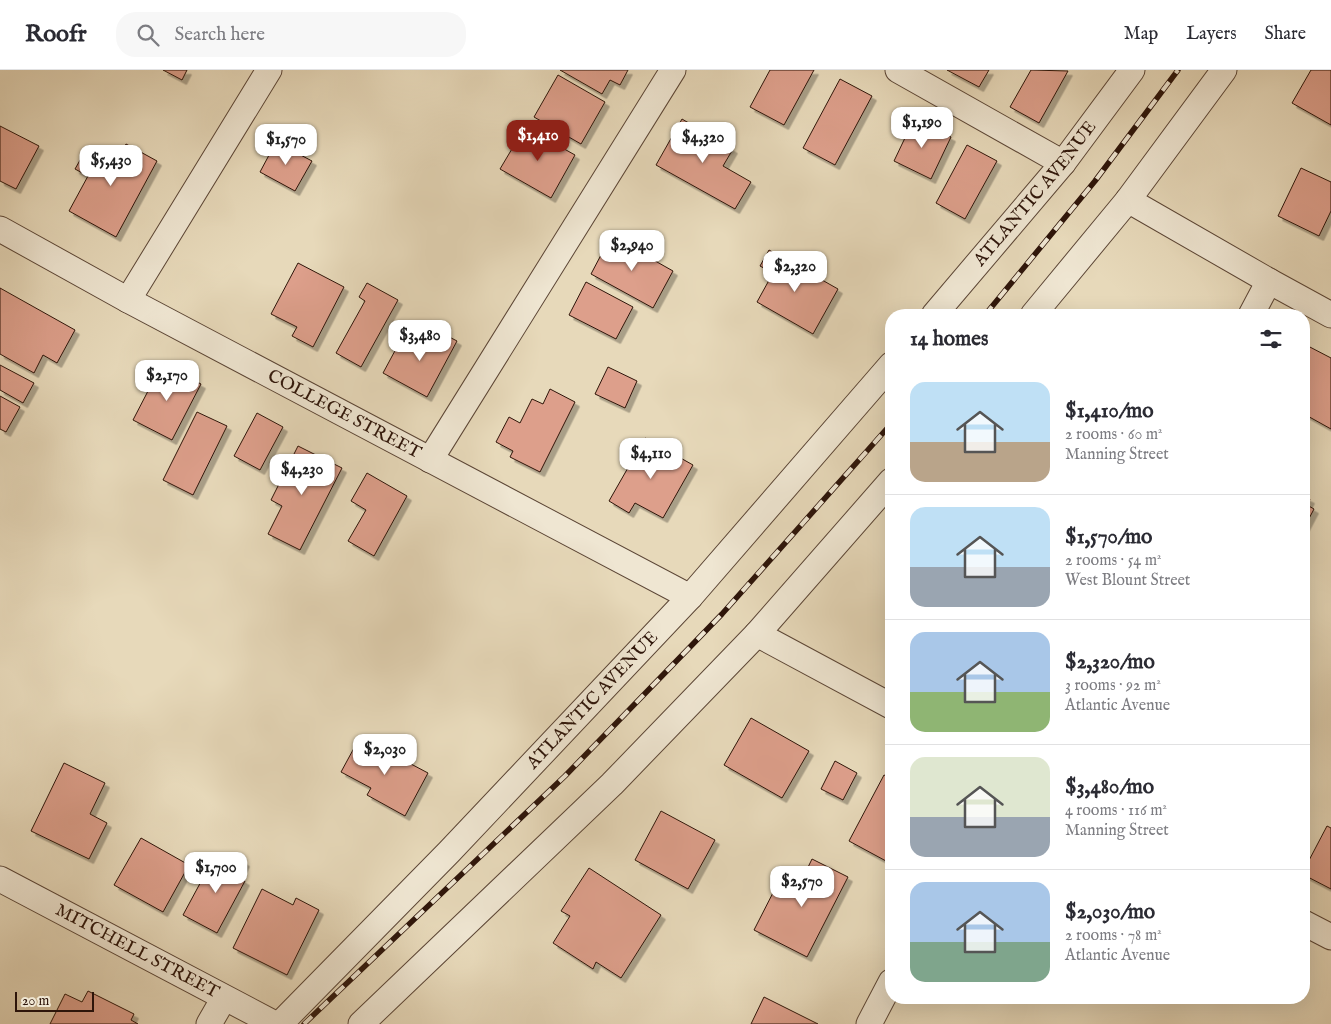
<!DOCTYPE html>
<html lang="en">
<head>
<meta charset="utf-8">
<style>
  body { margin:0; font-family:"IM FELL English",serif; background:#f7f7f7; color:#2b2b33; height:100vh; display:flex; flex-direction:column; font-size:19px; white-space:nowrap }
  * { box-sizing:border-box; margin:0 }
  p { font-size:16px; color:#7c7c81 }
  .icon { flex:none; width:28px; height:28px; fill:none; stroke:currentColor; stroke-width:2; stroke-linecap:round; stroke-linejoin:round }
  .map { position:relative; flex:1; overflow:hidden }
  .drawer { position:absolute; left:885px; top:239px; width:425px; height:695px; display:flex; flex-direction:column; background:#fff; border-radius:20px; box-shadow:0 5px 20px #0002 }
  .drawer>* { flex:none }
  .scale { position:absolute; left:15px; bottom:12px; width:79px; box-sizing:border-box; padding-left:5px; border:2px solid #2e150a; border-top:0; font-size:14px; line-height:18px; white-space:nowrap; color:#2e150a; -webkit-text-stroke:4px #efe6d2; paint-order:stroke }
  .price { position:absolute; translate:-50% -42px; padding:0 11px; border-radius:10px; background:#fff; color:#222; font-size:16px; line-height:32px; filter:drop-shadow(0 1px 2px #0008) }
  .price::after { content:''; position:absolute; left:50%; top:30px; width:15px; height:11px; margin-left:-8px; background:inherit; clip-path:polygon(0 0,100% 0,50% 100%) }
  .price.on { background:#8f2418; color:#fff }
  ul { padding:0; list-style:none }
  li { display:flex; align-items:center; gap:15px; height:125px; padding:0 25px }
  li+li { border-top:1px solid #e1e1e2 }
  li span { display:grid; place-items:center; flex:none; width:140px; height:100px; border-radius:15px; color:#555 }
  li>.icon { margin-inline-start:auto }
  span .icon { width:60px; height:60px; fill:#fffc; stroke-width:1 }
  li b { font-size:21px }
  h2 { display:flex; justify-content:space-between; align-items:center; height:60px; padding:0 25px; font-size:21px }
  header { display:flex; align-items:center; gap:30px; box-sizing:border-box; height:70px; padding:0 25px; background:#fff; border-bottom:1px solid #e1e1e2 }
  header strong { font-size:24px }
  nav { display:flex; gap:28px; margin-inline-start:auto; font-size:18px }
  .search { width:350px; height:45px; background:#f7f7f7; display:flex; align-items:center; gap:12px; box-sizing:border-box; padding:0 18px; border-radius:20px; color:#7c7c81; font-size:19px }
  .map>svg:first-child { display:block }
</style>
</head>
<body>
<header>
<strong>Roofr</strong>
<div class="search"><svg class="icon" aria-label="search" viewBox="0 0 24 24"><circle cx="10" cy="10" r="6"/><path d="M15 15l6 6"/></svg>Search here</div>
<nav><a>Map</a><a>Layers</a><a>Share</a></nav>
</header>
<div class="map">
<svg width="1331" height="954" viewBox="0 0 1331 954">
  <defs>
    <filter id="shadow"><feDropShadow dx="4.5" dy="4.5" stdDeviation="0" flood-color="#0004"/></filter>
  </defs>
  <rect width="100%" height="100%" fill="#e7d9ba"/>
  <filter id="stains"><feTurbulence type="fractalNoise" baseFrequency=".004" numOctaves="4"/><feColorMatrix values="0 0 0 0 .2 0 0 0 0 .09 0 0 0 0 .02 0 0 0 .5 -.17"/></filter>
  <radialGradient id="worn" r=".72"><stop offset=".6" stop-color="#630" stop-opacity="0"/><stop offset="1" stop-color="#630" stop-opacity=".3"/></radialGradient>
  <path fill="#dd9f8b" stroke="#2e150a" filter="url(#shadow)" d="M163,0H187L182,10Z
    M560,0H628L620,15L610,10L602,24Z
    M770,0H814L784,55L750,37Z
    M947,0H989L979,17Z
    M1031,0L1068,1L1039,53L1010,37Z
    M1311,0H1331V55L1292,33Z
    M558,5L605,32L581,74L534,47Z
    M840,9L872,26L835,95L803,78Z
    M682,49L733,79L723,96L751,112L735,139L656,95Z
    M914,49L951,67L931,109L894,91Z
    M0,56L39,76L16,119L0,111Z
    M525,57L575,85L551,128L500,99Z
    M276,72L312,91L295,121L260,102Z
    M126,74L157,91L116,167L69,141L88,106L75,99L87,78L116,93Z
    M967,75L997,91L965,149L936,133Z
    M1301,98L1331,112V141L1319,166L1278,146Z
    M611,166L673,201L653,238L591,204Z
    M769,180L838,219L813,264L757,232L773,203L760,196Z
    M298,193L344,217L313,277L292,266L297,257L271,244Z
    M586,212L633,237L616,269L569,245Z
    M367,213L398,230L361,297L336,283L365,231L359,227Z
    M0,218L75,260L57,293L43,285L34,303L0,284Z
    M436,260L457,271L427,327L383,303L404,264L427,276Z
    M1306,275L1331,288V359L1304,344V279Z
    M162,294L201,314L172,370L133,350Z
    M0,295L34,313L23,333L0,320Z
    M608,297L637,311L625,338L595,324Z
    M550,319L575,332L540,402L510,387L513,381L496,372L509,347L520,353L532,329L543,334Z
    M0,326L20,337L6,362L0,359Z
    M197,342L227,356L193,425L163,410Z
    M257,343L283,357L260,400L234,386Z
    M645,368L693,395L663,448L635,433L629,443L609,431Z
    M298,376L342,398L300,480L268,464L282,436L271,430Z
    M367,403L407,426L374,486L348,471L366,440L351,431Z
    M1304,426L1310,429L1307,435L1314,439L1304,458Z
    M751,648L809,681L782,728L724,695Z
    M360,667L428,703L405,746L367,725L371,718L341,702Z
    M835,691L857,703L843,730L821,719Z
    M64,693L105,713L90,744L107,753L89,789L31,761Z
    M884,705L891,708V780L886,791L849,771Z
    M661,741L715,770L688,819L635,790Z
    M1327,756L1331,758V819L1304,805L1308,797L1306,796Z
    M141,768L189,795L163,842L114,815Z
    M230,784L245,792L238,807L245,811L217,863L183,845L211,793L222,799Z
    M812,789L848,807L807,887L754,860L779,811L797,820Z
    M589,798L661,845L621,908L596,892L593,899L553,873L570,846L561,841Z
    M262,819L293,835L296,828L319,840L287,905L233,878Z
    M88,921L134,944L131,950L138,954H50L65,924L82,932Z
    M764,927L818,954H751Z"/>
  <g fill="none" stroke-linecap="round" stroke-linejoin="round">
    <defs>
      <g id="minor">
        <path d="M898,0L1063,93"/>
        <path d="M1128,130L1269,211L1331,245"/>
        <path id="s1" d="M0,159L128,230L690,527"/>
        <path d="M128,230L269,0"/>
        <path id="s2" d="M934,245L1063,93L1132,0"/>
        <path d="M1033,245L1128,130L1224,0"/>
        <path d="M1251,245L1269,211"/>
        <path d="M430,390L673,0"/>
        <path d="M757,564L891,636"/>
        <path id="s3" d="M0,809L275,954"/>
        <path d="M1304,853L1331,867"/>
        <path d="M209,954L224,928"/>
        <path id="s4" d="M280,954L449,782L690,527L891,295"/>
        <path d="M361,954L612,714L757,564L891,411"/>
        <path d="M869,954L891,912"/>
      </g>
    </defs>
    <use href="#minor" stroke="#5c4636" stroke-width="27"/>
    <use href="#minor" stroke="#efe6d2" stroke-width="25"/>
    <defs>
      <path id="rail" d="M985,245L1095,111L1178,0
        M304,954L565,706L722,544L891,354"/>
    </defs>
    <use href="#rail" stroke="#2e150a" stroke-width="5.5"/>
    <use href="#rail" stroke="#efe6d2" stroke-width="4" stroke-dasharray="11" stroke-linecap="butt"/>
  </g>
  <g text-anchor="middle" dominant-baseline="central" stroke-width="5" stroke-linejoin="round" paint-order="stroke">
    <g font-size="18" fill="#2e150a" stroke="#efe6d2">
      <text stroke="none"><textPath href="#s2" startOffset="158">ATLANTIC AVENUE</textPath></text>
      <text stroke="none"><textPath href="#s1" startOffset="391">COLLEGE STREET</textPath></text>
      <text stroke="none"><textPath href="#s4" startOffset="450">ATLANTIC AVENUE</textPath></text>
      <text stroke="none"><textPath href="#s3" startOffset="155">MITCHELL STREET</textPath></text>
    </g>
  </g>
  <rect width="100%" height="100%" filter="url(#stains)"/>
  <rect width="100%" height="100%" fill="url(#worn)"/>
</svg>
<div class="scale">20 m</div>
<b class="price" style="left:922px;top:79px">$1,190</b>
<b class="price on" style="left:538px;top:92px">$1,410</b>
<b class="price" style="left:703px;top:94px">$4,320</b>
<b class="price" style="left:286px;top:96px">$1,570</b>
<b class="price" style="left:111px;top:117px">$5,430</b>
<b class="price" style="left:632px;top:202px">$2,940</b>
<b class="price" style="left:795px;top:223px">$2,320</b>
<b class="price" style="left:420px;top:292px">$3,480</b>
<b class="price" style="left:167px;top:332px">$2,170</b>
<b class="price" style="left:651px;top:410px">$4,110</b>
<b class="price" style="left:302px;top:426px">$4,230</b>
<b class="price" style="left:385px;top:706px">$2,030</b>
<b class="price" style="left:216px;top:824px">$1,700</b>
<b class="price" style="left:802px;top:838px">$2,570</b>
<section class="drawer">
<h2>14 homes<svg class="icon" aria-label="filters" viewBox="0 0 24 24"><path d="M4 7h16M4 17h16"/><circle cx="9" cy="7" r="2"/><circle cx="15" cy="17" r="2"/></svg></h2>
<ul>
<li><span style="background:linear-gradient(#bfe0f5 60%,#b9a48a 0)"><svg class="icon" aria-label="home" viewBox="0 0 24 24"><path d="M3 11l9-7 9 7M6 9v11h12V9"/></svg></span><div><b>$1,410/mo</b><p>2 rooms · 60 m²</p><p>Manning Street</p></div></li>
<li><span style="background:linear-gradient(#bfe0f5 60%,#9aa5b1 0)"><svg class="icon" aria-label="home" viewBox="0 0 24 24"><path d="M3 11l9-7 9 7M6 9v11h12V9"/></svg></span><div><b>$1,570/mo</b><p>2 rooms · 54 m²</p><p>West Blount Street</p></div></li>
<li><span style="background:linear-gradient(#a9c7e8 60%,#8fb573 0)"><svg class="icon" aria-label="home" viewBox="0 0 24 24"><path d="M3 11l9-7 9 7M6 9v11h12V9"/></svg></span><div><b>$2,320/mo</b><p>3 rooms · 92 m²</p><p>Atlantic Avenue</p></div></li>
<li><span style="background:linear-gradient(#dfe7d0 60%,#9aa5b1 0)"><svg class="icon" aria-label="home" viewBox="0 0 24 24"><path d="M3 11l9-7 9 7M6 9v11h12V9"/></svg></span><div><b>$3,480/mo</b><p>4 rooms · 116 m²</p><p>Manning Street</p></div></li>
<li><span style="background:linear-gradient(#a9c7e8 60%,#7fa58c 0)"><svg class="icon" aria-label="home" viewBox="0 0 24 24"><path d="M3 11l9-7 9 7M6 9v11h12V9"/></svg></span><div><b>$2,030/mo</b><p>2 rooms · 78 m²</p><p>Atlantic Avenue</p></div></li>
</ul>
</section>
</div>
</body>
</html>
